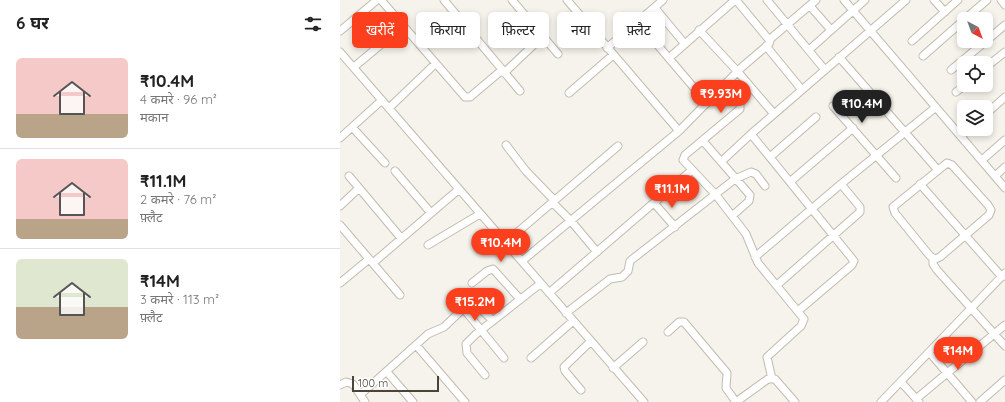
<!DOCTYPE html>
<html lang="hi">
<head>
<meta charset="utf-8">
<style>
  body { margin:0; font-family:Quicksand,"Noto Sans Devanagari",sans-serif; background:#f2f2f2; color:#222; height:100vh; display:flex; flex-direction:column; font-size:15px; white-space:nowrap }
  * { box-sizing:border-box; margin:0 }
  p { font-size:13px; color:#767676 }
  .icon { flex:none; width:22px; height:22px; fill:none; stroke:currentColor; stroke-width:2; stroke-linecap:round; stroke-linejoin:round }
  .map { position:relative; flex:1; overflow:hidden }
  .details { display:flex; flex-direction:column; background:#fff; width:340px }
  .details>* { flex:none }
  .top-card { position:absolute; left:12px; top:12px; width:380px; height:36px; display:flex; gap:8px }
  .needle { width:26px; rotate:139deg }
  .controls { position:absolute; left:617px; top:12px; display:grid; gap:8px }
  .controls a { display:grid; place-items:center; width:36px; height:36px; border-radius:6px; background:#fff; box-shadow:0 2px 6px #0003; font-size:20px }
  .scale { position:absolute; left:12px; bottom:10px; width:87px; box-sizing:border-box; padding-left:4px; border:2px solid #4b4439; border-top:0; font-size:11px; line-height:14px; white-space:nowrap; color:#4b4439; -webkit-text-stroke:3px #fff; paint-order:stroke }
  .price { position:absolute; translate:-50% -34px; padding:0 9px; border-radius:14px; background:#fc3f1d; color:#fff; font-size:13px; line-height:26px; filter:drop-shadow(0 1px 2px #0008) }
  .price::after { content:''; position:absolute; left:50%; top:24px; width:12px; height:9px; margin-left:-6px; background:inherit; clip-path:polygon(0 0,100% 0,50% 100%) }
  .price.current { background:#222; color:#fff }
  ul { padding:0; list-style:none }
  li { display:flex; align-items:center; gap:12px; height:100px; padding:0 16px }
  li+li { border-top:1px solid #e0e0e0 }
  li span { display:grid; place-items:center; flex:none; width:112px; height:80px; border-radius:6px; color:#555 }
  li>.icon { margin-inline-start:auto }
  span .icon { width:48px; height:48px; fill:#fffc; stroke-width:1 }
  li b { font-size:17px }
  h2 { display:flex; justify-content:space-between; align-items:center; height:48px; padding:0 16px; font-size:17px }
  .tag { padding:0 14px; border-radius:6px; background:#fff; box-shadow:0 2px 6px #0003; font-size:14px; line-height:36px }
  .tag.current { background:#fc3f1d; color:#fff }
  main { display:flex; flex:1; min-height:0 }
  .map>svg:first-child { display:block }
</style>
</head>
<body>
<main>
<section class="details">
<h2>6 घर<svg class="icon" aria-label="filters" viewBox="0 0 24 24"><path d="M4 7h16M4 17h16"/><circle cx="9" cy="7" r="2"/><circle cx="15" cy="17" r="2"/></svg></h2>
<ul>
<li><span style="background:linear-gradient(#f6c9c9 70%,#b9a48a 0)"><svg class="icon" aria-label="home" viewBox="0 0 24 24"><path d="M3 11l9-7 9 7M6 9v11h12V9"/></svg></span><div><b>₹10.4M</b><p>4 कमरे · 96 m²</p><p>मकान</p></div></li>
<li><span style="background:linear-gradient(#f6c9c9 75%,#b9a48a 0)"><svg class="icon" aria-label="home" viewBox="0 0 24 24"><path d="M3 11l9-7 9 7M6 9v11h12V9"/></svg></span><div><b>₹11.1M</b><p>2 कमरे · 76 m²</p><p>फ़्लैट</p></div></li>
<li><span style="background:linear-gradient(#dfe7d0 60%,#b9a48a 0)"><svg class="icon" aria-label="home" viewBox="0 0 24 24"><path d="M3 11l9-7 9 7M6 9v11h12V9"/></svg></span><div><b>₹14M</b><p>3 कमरे · 113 m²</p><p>फ़्लैट</p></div></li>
</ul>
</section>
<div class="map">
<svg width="665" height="402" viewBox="0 0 665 402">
  <rect width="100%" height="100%" fill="#f6f3ec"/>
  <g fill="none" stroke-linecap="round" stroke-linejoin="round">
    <defs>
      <path id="minor" d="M41,0L125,97H130L162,70
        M104,0L180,91
        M172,0L218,54
        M227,0L339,131
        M427,0L485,70
        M504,0L665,188
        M594,0L605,12
        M661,0L665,5
        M470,6L491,30
        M315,8L344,43
        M625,19L647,0
        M298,22L367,103
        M359,30L398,72L434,114
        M0,31L37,0
        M429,40L476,0
        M572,41L618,0
        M646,41L665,25
        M426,46L462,90
        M267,48L323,0
        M469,50L525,0
        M0,52L304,402
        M583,56L624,20
        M499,57L597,169
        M329,58L395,0
        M14,67L63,26
        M646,67L665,52
        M611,70L646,41
        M164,73L203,36
        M383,86L400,103V109L345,155L343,160L376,195L406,234L418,263L464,319L461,326L427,357L432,379
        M616,92L625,85
        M229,93L273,55
        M493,106L556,178
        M49,108L95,64
        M646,114L665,97
        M12,127L45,163
        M411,134L514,261L512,265L458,311
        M621,136L629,129
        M0,138L42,100
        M363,141L410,195L409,201L392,216
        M166,145L186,171L214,200
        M430,157L476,117
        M642,160L665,140
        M382,161L411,134L566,0
        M607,163L612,165L648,205L651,210L649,215L600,257L595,259L590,256L555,213L553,207Z
        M55,171L91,213
        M9,176L61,238
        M655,176L665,167
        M451,181L513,128
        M580,184L662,277
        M212,202L231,221L257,252
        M314,203L335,227
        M0,206L19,188
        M0,225L60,295
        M165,243L278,146
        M88,245L140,214
        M415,257L501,184L596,107
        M593,259V264L597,270L665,346
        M182,261L339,131L402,67L429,44L430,41L396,0
        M33,263L118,190
        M0,283L29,259
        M132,283L147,271L153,269L180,299
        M437,285L520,212V207L501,184
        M209,293L352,170
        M123,308L164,358
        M226,313L270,279L282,277L288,271L290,261L395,179L411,172L416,174L425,186
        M328,332L339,322H344L387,373L386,388L396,402
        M76,345L125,402
        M590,353L632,402
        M191,358L233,321
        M273,368L303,342
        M47,372L73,402
        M145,375L127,353L126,344L136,334L200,284
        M561,382L579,402
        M0,385L6,382L13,384L25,402
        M241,390L225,371L224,367L251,341
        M21,394L88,334L104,327L129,303L132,302L136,304L153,321
        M576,399L665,325
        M396,402L428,379H435L455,402
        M541,402L665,273
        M640,402L665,380"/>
    </defs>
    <use href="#minor" stroke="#c2bbae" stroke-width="9"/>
    <use href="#minor" stroke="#fff" stroke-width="7"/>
  </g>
</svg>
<div class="controls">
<a><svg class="needle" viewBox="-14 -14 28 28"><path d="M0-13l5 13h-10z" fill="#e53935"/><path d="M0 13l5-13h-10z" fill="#767676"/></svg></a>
<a><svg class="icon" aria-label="locate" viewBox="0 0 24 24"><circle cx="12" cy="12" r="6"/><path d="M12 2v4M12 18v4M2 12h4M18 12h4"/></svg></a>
<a><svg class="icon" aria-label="layers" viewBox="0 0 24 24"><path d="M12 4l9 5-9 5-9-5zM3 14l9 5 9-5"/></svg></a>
</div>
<div class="scale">100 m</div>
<b class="price" style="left:381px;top:114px">₹9.93M</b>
<b class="price current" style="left:522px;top:124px">₹10.4M</b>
<b class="price" style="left:332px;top:209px">₹11.1M</b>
<b class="price" style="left:161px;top:263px">₹10.4M</b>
<b class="price" style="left:135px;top:322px">₹15.2M</b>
<b class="price" style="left:618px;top:371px">₹14M</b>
<div class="top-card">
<a class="tag current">खरीदें</a>
<a class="tag">किराया</a>
<a class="tag">फ़िल्टर</a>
<a class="tag">नया</a>
<a class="tag">फ़्लैट</a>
</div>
</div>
</main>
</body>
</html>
